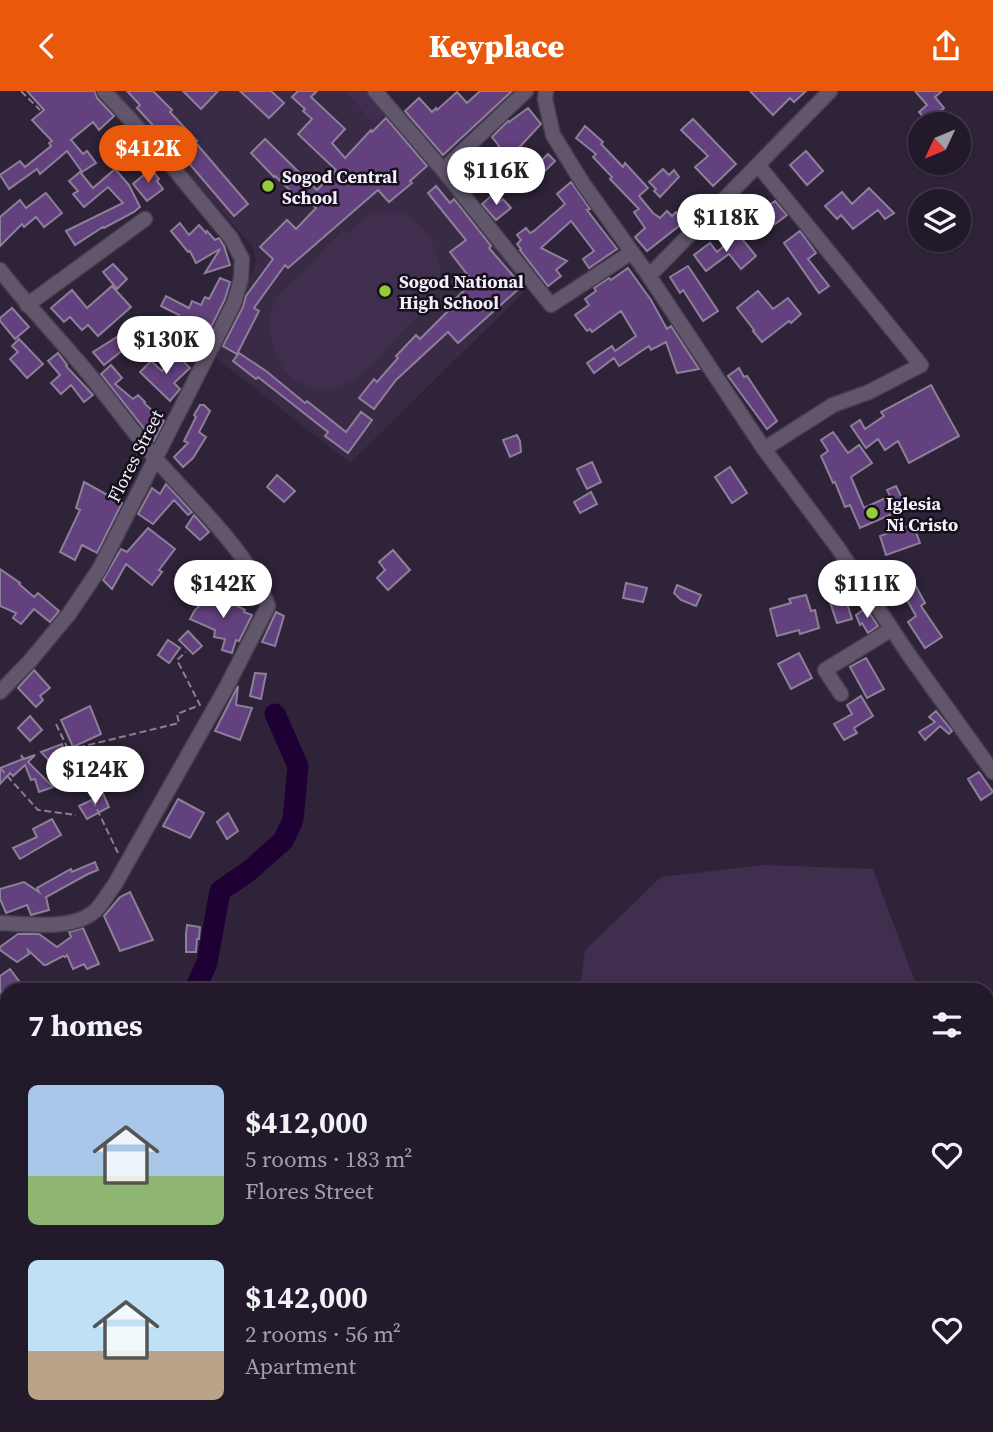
<!DOCTYPE html>
<html lang="en">
<head>
<meta charset="utf-8">
<style>
  body { margin:0; font-family:"Source Serif 4",serif; background:#2e2736; color:#f1f3f6; height:100vh; display:flex; flex-direction:column; font-size:26px; white-space:nowrap }
  * { box-sizing:border-box; margin:0 }
  p { font-size:23px; color:#a2a1a8 }
  .icon { flex:none; width:38px; height:38px; fill:none; stroke:currentColor; stroke-width:2; stroke-linecap:round; stroke-linejoin:round }
  .map { position:relative; flex:1; overflow:hidden }
  .panel { position:absolute; left:0px; top:892px; width:994px; height:450px; display:flex; flex-direction:column; background:#221a2a; border-radius:21px 21px 0 0; box-shadow:0 2px 5px #0004,0 0 0 2px #3f3847 }
  .panel>* { flex:none }
  .needle { width:46px; rotate:226deg }
  .controls { position:absolute; left:908px; top:21px; display:grid; gap:14px }
  .controls a { display:grid; place-items:center; width:63px; height:63px; border-radius:50%; background:#221a2a; box-shadow:0 2px 5px #0004,0 0 0 2px #3f3847; font-size:35px }
  .price { position:absolute; translate:-50% -60px; padding:0 16px; border-radius:24px; background:#fff; color:#222; font-size:23px; line-height:46px; filter:drop-shadow(0 2px 4px #0008) }
  .price::after { content:''; position:absolute; left:50%; top:42px; width:21px; height:16px; margin-left:-10px; background:inherit; clip-path:polygon(0 0,100% 0,50% 100%) }
  .price.selected { background:#ea580c; color:#fff }
  ul { padding:0; list-style:none }
  li { display:flex; align-items:center; gap:21px; height:175px; padding:0 28px }
  li span { display:grid; place-items:center; flex:none; width:196px; height:140px; border-radius:10px; color:#555 }
  li>.icon { margin-inline-start:auto }
  span .icon { width:84px; height:84px; fill:#fffc; stroke-width:1 }
  li b { font-size:30px }
  h2 { display:flex; justify-content:space-between; align-items:center; height:84px; padding:0 28px; font-size:30px }
  header { display:flex; justify-content:space-between; align-items:center; height:91px; padding:0 28px; background:#ea580c; color:#fff; font-size:32px; font-weight:800 }
  .map>svg:first-child { display:block }
</style>
</head>
<body>
<header><svg class="icon" aria-label="back" viewBox="0 0 24 24"><path d="M15 5l-7 7 7 7"/></svg>Keyplace<svg class="icon" aria-label="share" viewBox="0 0 24 24"><path d="M12 15V3M7 8l5-5 5 5M5 13v7h14v-7"/></svg></header>
<div class="map">
<svg width="993" height="1341" viewBox="0 0 993 1341">
  <rect width="100%" height="100%" fill="#2e2338"/>
  <path fill="#392b45" d="M115,0H366L438,82L530,195L350,372L216,267L243,206L256,171L253,156Z"/>
  <path fill="#402e4f" d="M344,0H366L386,22L374,32Z
    M382,121C391,121 401,121 408,125C431,137 448,176 436,200C429,215 413,228 402,241C377,268 349,310 307,295C295,291 285,282 279,270C268,248 265,227 278,204L319,165L318,164L342,140L346,143L371,123Z
    M763,774L873,778L918,899H580L585,859L661,786Z
    M987,1094L993,1112V1341H832L830,1335H987Z
    M0,1248L7,1251V1335H178L183,1341H0Z"/>
  <g fill="none" stroke-linecap="round" stroke-linejoin="round">
    <path stroke="#1f0034" stroke-width="21" d="M194,900L207,872L220,800L249,780L283,750L293,729L298,675L275,623"/>
  </g>
  <path fill="#63417e" stroke="#8c8098" stroke-width="2" d="M27,0H95L97,7L114,25L99,39L93,31L71,49L83,63L87,60L96,72L82,81L67,60L40,83L37,78L9,98L0,84L20,70L25,76L51,55L49,52L52,50L32,29L44,19Z
    M127,0H153L172,19L170,21L197,50L195,51L248,113L234,125L182,64L181,65L137,17L140,14Z
    M183,0H218L201,18Z
    M240,0H271L284,12L269,27Z
    M298,0H317L311,6L345,38L332,52L345,67L371,39L372,41L386,27L427,75L410,90L412,92L389,111L378,99L288,177L285,174L254,217L259,220L237,263L223,255L243,216L246,205L273,168L260,156L287,129L296,138L316,117L302,104L298,107L275,85L274,86L251,62L265,48L317,99L336,79L298,43L312,28L303,20L305,18L292,6Z
    M480,0H512L443,64L405,20L419,7L432,21L436,17L437,19L457,1L467,12Z
    M750,0H806L794,11L790,7L773,24Z
    M915,0H942L935,6L944,17L927,30L919,21L927,14Z
    M528,17L541,33L515,61L521,66L513,74L506,66L496,77L488,68L499,55L492,46L508,30L509,31Z
    M693,28L736,73L713,95L695,76L708,65L681,39Z
    M585,35L603,51L601,53L623,76L625,72L648,97L639,105L653,122L660,127L667,120L672,125L676,121L684,131L647,160L635,146L645,137L634,121L639,118L610,88L612,86L593,66L596,63L576,47Z
    M806,60L823,80L807,94L790,74Z
    M482,63L491,74L476,91L480,95L473,101L459,83L462,80L464,82Z
    M548,63L555,70L529,96L516,82L523,75L529,82Z
    M115,78L129,94L140,116L134,121L104,137L103,136L75,154L66,140L123,112L108,96L84,116L73,103L78,100L69,90L80,81L93,97Z
    M151,78L159,88L157,90L163,98L147,110L133,93Z
    M663,78L669,84L674,79L679,86L660,106L654,100L656,98L649,91Z
    M571,91L590,118L587,119L617,158L589,177L583,168L594,160L571,130L541,157L567,170L556,179L561,185L548,195L520,159L521,158L517,153L521,149L517,144L526,137L530,142L534,140L565,113L557,103Z
    M436,95L450,112L454,108L491,155L489,157L522,195L458,252L448,241L396,289L374,318L359,307L374,288L377,291L398,267L396,265L416,244L420,248L449,219L447,216L473,191L450,161L466,149L428,102Z
    M869,97L894,122L885,128L878,119L853,138L841,124L837,128L825,115L842,101L852,113Z
    M46,102L62,122L44,136L36,126L24,136L22,133L0,155V126L20,109L26,117Z
    M491,105L498,112L503,108L511,117L496,129L482,113Z
    M775,110L787,124L775,133L763,118Z
    M180,132L189,144L199,134L206,142L207,140L215,149L219,147L224,155L230,174L205,182L220,158L196,172L190,160L188,161L171,140Z
    M800,140L816,162L808,168L829,195L819,202L784,152Z
    M738,143L756,165L741,178L729,163L706,180L694,164L710,152L717,161Z
    M113,173L127,188L117,198L103,181Z
    M688,175L718,220L703,230L683,199L680,202L670,186Z
    M628,177L651,209L667,238L671,235L699,278L677,282L666,251L651,259L649,255L619,275L614,267L594,282L587,272L612,255L615,260L636,245L621,220L592,241L590,238L587,240L575,224L589,214L585,208L596,200L594,197L609,187L611,189Z
    M220,187L230,191L225,208L197,264L167,249L179,224L161,215L166,205L189,217L192,210L201,214L205,206L209,208Z
    M112,195L131,216L98,245L88,234L82,239L70,226L64,231L51,217L72,199L87,217Z
    M758,200L773,218L788,207L801,223L791,232L789,230L762,251L753,240L754,239L737,217Z
    M12,217L29,236L15,248L0,230V227Z
    M136,234L145,245L129,256L128,255L104,274L93,261Z
    M19,248L43,273L27,287L10,268L18,261L12,255Z
    M58,262L67,274L66,275L93,304L84,311L71,294L61,303L51,292L60,284L48,270Z
    M239,262L266,280L305,312L307,310L346,341L361,321L372,329L348,362L325,345L328,341L258,286L256,288L233,270Z
    M176,263L190,277L174,292L180,298L170,310L140,281L151,270L162,280Z
    M111,274L122,287L115,293L133,308L138,304L145,311L144,312L164,330L154,350L101,283Z
    M739,277L744,286L747,285L777,330L767,338L728,285Z
    M931,294L959,345L909,372L898,350L885,359L878,348L866,357L851,335L860,329L865,338L884,325L881,321Z
    M200,314H204L210,320L199,341L206,346L193,367L183,376L174,366L188,352L184,350L196,326L194,324Z
    M833,341L848,362L859,354L872,372L851,386L864,417L890,405L887,399L896,395L903,409L889,417L892,423L860,437L850,414L845,416L835,391L833,392L821,365L828,360L821,349Z
    M517,344L520,350L521,361L510,366L503,349Z
    M592,371L601,391L587,398L577,378Z
    M730,376L747,402L732,412L715,386Z
    M277,384L295,400L284,411L267,396Z
    M84,391L122,412L97,462L82,454L75,469L60,461L80,419L76,417Z
    M166,393L192,421L188,424L174,409L153,433L138,423L152,397L160,403Z
    M591,401L597,413L580,422L574,411Z
    M194,424L209,441L200,449L186,436Z
    M913,433L920,452L886,464L880,445Z
    M148,437L175,458L159,479L162,481L152,494L126,473L112,498L103,489L121,458L127,461Z
    M393,459L410,479L388,499L377,487L385,479L379,471Z
    M903,476L912,488L925,512L921,515L942,546L925,557L908,531L916,525L901,498L903,497L893,483Z
    M0,478L20,492L19,493L34,506L38,502L59,520L50,531L34,518L21,533L13,527L16,522L0,515Z
    M626,492L647,497L643,511L623,507Z
    M677,494L701,504L696,515L681,509L674,502Z
    M214,502L245,519L244,521L252,524L239,550L236,549L232,562L222,559L225,548L214,546L215,539L190,528L195,519Z
    M806,504L811,520L815,519L819,537L800,543L799,539L777,545L770,518L791,512L789,508Z
    M845,506L852,528L837,532L830,511Z
    M866,517L878,535L868,542L862,532L860,534L856,524Z
    M276,521L284,525L275,555L262,551Z
    M188,540L202,555L193,563L179,549Z
    M168,549L180,557L169,572L158,564Z
    M799,562L812,587L791,598L778,573Z
    M866,567L884,598L867,607L850,576Z
    M34,579L50,597L40,605L43,609L36,616L18,597Z
    M255,582L266,583L261,608L250,605Z
    M238,595L236,614L252,617L240,649L215,640Z
    M861,605L873,625L854,637L857,642L844,649L834,633L852,623L847,614Z
    M90,615L101,643L73,656L61,629Z
    M936,620L952,640L949,643L940,635L925,649L919,641L935,631L929,626Z
    M30,625L42,639L30,650L18,637Z
    M62,653L68,676L75,697L41,661Z
    M21,664L24,668L35,664L28,671L53,696L39,701L35,688L31,689L25,674L13,685L10,682L0,693V677L23,668Z
    M979,681L993,701L981,709L968,688Z
    M102,700L109,716L87,728L79,715L96,707L94,703Z
    M178,708L204,722L190,747L163,735Z
    M228,722L238,740L227,748L217,731Z
    M52,728L61,744L20,768L13,757L37,746L33,738Z
    M95,771L98,779L88,783L46,806L49,819L31,824L27,814L6,822L0,808V798L24,791L39,801L37,797L71,778L72,781Z
    M130,801L153,849L120,860L104,825L120,806Z
    M187,834L200,836L199,848H197L196,861H186V843Z
    M83,837L99,873L87,878L84,873L73,878L67,864L65,866L63,865L46,874H44L28,859L29,863L17,871L0,859V856L18,843H39L57,856L71,846L69,841Z
    M10,878L19,890L0,902V885Z"/>
  <g fill="none" stroke-linecap="round" stroke-linejoin="round">
    <defs>
      <path id="minor" d="M375,0L443,79L551,214L632,161
        M546,0L545,8L553,44L582,91L649,185L764,358L838,457L909,564L993,681
        M758,74L921,274L869,301L833,314L764,358
        M443,79L526,0
        M0,179C26,213 55,243 83,276C108,306 131,338 156,368C193,411 250,461 268,515L227,595L115,793C109,801 103,812 96,819C74,840 28,833 0,832
        M649,185L830,0
        M27,214L145,128
        M0,601L30,570L69,523L100,477L234,212L241,188L242,168L231,147L161,62L104,0
        M841,603L825,579L892,538"/>
    </defs>
    <use href="#minor" stroke="#473e4f" stroke-width="17"/>
    <path stroke="#898092" stroke-width="2" stroke-dasharray="7 3.5" stroke-linecap="butt" d="M21,0L40,19
      M56,633L118,762
      M68,659L179,632L177,623L200,614L177,569L186,561
      M0,677L38,719L76,724"/>
    <use href="#minor" stroke="#62566d" stroke-width="14"/>
  </g>
  <g fill="#94cc3c" stroke="#140f18" stroke-width="2.5">
    <circle cx="268" cy="95" r="7"/>
    <circle cx="385" cy="200" r="7"/>
    <circle cx="872" cy="422" r="7"/>
  </g>
  <g text-anchor="middle" dominant-baseline="central" stroke-width="5" stroke-linejoin="round" paint-order="stroke">
    <g font-size="18" font-weight="bold" fill="#f5eefc" stroke="#140f18" text-anchor="start">
      <text x="282" y="85">Sogod Central<tspan x="282" dy="21">School</tspan></text>
      <text x="399" y="190">Sogod National<tspan x="399" dy="21">High School</tspan></text>
      <text x="886" y="412">Iglesia<tspan x="886" dy="21">Ni Cristo</tspan></text>
    </g>
    <g font-size="18" fill="#f5eefc" stroke="#140f18">
      <text transform="translate(135 365) rotate(-63)">Flores Street</text>
    </g>
  </g>
</svg>
<div class="controls">
<a><svg class="needle" viewBox="-14 -14 28 28"><path d="M0-13l5 13h-10z" fill="#e53935"/><path d="M0 13l5-13h-10z" fill="#a2a1a8"/></svg></a>
<a><svg class="icon" aria-label="layers" viewBox="0 0 24 24"><path d="M12 4l9 5-9 5-9-5zM3 14l9 5 9-5"/></svg></a>
</div>
<b class="price selected" style="left:148px;top:94px">$412K</b>
<b class="price" style="left:496px;top:116px">$116K</b>
<b class="price" style="left:726px;top:163px">$118K</b>
<b class="price" style="left:166px;top:285px">$130K</b>
<b class="price" style="left:223px;top:529px">$142K</b>
<b class="price" style="left:867px;top:529px">$111K</b>
<b class="price" style="left:95px;top:715px">$124K</b>
<section class="panel">
<h2>7 homes<svg class="icon" aria-label="filters" viewBox="0 0 24 24"><path d="M4 7h16M4 17h16"/><circle cx="9" cy="7" r="2"/><circle cx="15" cy="17" r="2"/></svg></h2>
<ul>
<li><span style="background:linear-gradient(#a9c7e8 65%,#8fb573 0)"><svg class="icon" aria-label="home" viewBox="0 0 24 24"><path d="M3 11l9-7 9 7M6 9v11h12V9"/></svg></span><div><b>$412,000</b><p>5 rooms · 183 m²</p><p>Flores Street</p></div><svg class="icon" aria-label="heart" viewBox="0 0 24 24"><path d="M12 20l-8-8c-3-5 5-10 8-4 3-6 11-1 8 4z"/></svg></li>
<li><span style="background:linear-gradient(#bfe0f5 65%,#b9a48a 0)"><svg class="icon" aria-label="home" viewBox="0 0 24 24"><path d="M3 11l9-7 9 7M6 9v11h12V9"/></svg></span><div><b>$142,000</b><p>2 rooms · 56 m²</p><p>Apartment</p></div><svg class="icon" aria-label="heart" viewBox="0 0 24 24"><path d="M12 20l-8-8c-3-5 5-10 8-4 3-6 11-1 8 4z"/></svg></li>
</ul>
</section>
</div>
</body>
</html>
